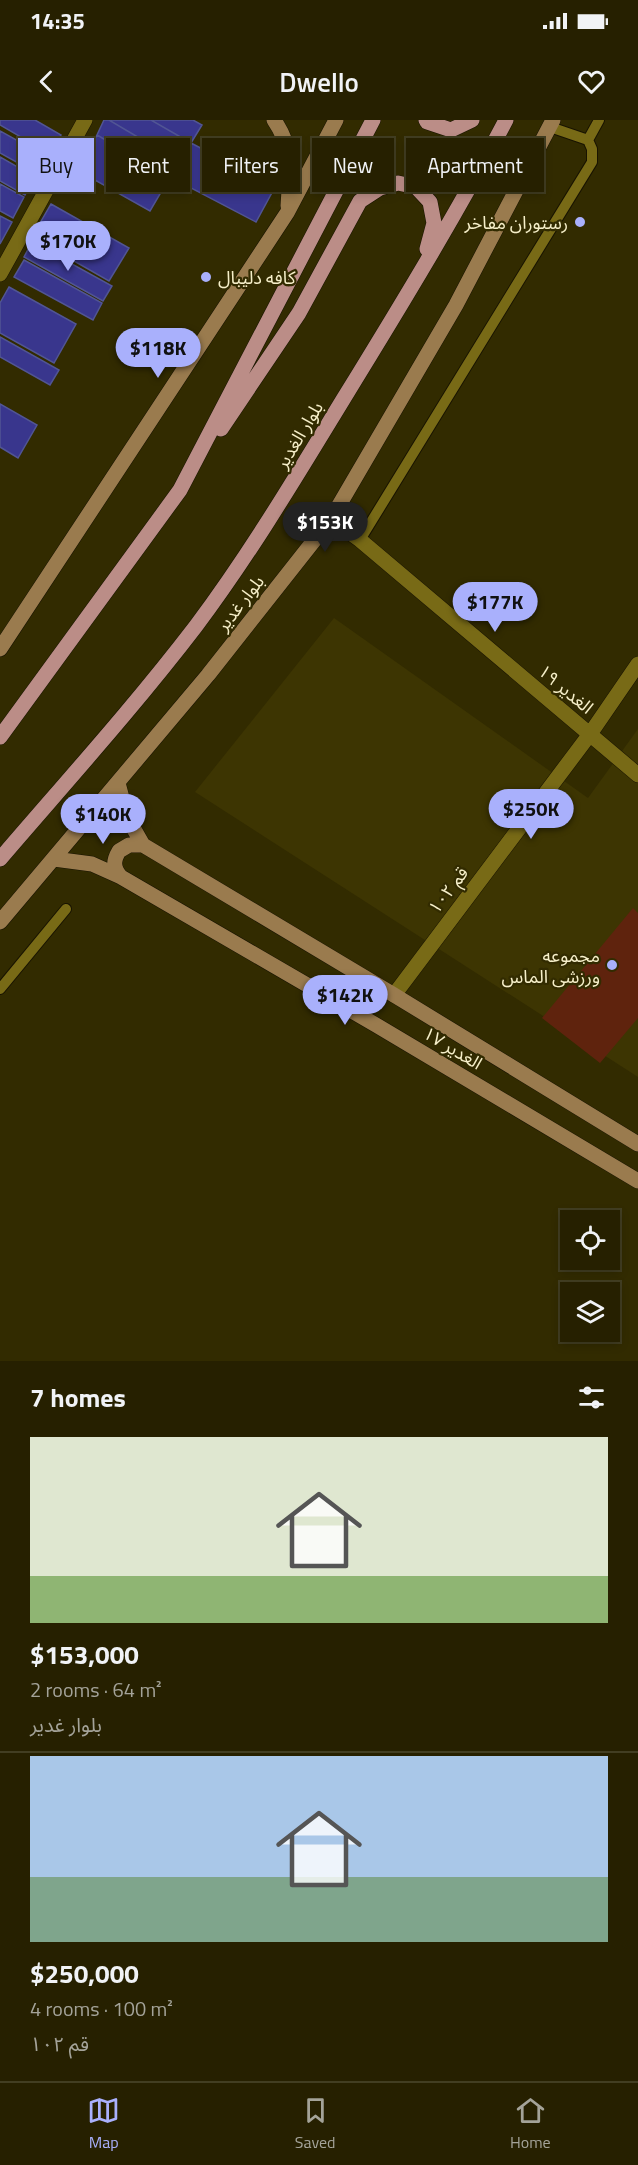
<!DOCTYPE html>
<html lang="en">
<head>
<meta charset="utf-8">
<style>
  body { margin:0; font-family:"Titillium Web","Noto Sans Arabic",sans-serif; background:#322d0f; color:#f1f3f6; height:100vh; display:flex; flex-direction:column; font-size:22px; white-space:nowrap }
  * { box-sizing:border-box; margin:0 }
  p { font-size:20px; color:#a4a399 }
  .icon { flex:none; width:33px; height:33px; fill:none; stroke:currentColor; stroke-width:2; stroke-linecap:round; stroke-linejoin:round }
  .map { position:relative; height:1241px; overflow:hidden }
  .panel { display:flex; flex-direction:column; background:#262000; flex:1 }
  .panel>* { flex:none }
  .hud { position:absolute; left:18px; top:18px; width:603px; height:54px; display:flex; gap:12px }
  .fabs { position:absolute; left:560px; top:1090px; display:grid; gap:12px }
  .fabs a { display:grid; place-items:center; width:60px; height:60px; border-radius:0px; background:#262000; box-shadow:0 3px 9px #0003,0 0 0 2px #423e22; font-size:30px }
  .price { position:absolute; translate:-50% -51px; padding:0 14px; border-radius:21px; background:#a9b0fc; color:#111; font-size:20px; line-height:39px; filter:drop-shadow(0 2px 3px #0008) }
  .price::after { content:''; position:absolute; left:50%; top:36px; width:18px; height:14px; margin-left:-9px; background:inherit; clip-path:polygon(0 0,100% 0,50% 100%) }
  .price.on { background:#222; color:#fff }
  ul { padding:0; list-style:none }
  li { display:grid; align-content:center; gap:12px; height:318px; padding:0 30px }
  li+li { border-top:2px solid #423e22 }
  li span { display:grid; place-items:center; height:186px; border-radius:0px; color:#555 }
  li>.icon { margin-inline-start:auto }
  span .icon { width:108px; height:108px; fill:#fffc; stroke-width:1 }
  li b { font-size:26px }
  h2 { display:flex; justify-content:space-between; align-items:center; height:72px; padding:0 30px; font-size:26px }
  .pill { padding:0 21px; border-radius:0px; background:#262000; box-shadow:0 3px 9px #0003,0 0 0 2px #423e22; font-size:21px; line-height:54px }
  .pill.on { background:#a9b0fc; color:#111 }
  .status { display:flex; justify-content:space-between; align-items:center; height:42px; padding:0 30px; background:#262000; direction:ltr }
  .status svg { height:16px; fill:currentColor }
  header { display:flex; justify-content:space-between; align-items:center; height:78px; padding:0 30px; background:#262000; font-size:27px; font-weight:600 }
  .dock { display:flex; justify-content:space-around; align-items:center; height:84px; border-top:2px solid #423e22; background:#262000; font-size:16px; color:#a4a399 }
  .dock a { display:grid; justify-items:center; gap:3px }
  .dock .on { color:#a9b0fc }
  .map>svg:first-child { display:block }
</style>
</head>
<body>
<div class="status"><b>14:35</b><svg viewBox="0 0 49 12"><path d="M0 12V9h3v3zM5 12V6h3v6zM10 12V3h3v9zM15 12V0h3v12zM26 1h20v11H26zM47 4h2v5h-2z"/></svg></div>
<header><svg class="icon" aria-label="back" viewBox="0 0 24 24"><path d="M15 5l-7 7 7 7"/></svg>Dwello<svg class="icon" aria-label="heart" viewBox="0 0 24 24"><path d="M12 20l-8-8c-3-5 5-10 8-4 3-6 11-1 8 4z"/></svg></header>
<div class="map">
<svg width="638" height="1241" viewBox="0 0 638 1241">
  <rect width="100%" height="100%" fill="#322b00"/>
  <path fill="#3d3502" d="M334,498L588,678L638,609V957L195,672Z"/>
  <path fill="#5f230d" d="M633,788L638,793V898L600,943L542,898Z"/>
  <path fill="#39368d" stroke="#515594" stroke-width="1.5" d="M0,0H35L61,15L50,34L0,5Z
    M104,0H109L180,42L170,57L97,15Z
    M109,0H151L191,23L180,42Z
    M151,0H193L202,5L191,23Z
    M0,11L47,37L38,54L0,33Z
    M97,15L170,57L150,91L77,50Z
    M191,23L275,67L256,102L170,57Z
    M0,37L35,57L25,75L0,61Z
    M0,64L24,77L13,98L0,91Z
    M51,84L129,128L109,161L32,117Z
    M0,96L12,102L0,124Z
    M32,122L112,166L103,181L24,137Z
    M24,140L102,183L93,200L14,157Z
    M9,167L76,204L54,243L0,213V183Z
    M0,217L59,250L50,265L0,237Z
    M0,284L37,305L18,338L0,327Z"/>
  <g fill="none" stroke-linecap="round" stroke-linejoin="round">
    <defs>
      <path id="lane" d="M588,20L599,0
        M360,420L592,42V29L588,20L550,7
        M0,869L66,789"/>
      <path id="street" d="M0,154L85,0
        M331,399L360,420L638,655
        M394,875L590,614L638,544"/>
      <path id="secondary" d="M274,0C294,29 290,52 288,86
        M0,529L287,93L336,0
        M118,663L127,697L143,725L394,875L638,1024
        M54,739L92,744L121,757L376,905L638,1061
        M121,757C113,748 113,741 119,731L129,725H143
        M0,802L208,555L331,399L456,185L553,0"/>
      <path id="primary" d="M426,0L427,2L451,10L472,0
        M221,309L299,193L360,81L380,68L398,63L416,67L430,82L434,103L427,129
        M0,617L180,370L373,0
        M0,739C66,662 134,587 196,506C250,434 297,355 344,278C400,187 456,95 506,0"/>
    </defs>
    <use href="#lane" stroke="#181300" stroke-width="12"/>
    <use href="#street" stroke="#181300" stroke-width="16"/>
    <use href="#secondary" stroke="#181300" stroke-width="16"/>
    <use href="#primary" stroke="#181300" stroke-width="16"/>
    <use href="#lane" stroke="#786a16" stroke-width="10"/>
    <use href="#street" stroke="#786a16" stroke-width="15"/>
    <use href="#secondary" stroke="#9a7b4e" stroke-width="15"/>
    <use href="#primary" stroke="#bb8d87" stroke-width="15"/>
  </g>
  <g fill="#a9b0fc" stroke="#322b00" stroke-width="2">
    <circle cx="580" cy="102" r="6"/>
    <circle cx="206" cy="157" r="6"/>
    <circle cx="612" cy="845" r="6"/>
  </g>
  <g text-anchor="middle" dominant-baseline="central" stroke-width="4.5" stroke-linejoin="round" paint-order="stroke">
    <g font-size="18" fill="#f6efc9" stroke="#322b00" text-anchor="end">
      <text x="568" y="102">رستوران مفاخر</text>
      <text x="218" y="157" text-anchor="start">کافه دلیبال</text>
      <text x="600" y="835">مجموعه<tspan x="600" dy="21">ورزشی الماس</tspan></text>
    </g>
    <g font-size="18" fill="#f6efc9" stroke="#322b00">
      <text transform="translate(299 315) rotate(-59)">بلوار الغدیر</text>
      <text transform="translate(240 483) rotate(-52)">بلوار غدیر</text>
      <text transform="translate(566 569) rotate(40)">الغدیر ۱۹</text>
      <text transform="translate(448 770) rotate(-53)">قم ۱۰۲</text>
      <text transform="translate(453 928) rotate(31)">الغدیر ۱۷</text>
    </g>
  </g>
</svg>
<div class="fabs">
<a><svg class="icon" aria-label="locate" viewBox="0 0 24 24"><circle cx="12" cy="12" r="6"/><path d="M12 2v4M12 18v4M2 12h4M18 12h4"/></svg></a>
<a><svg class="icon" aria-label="layers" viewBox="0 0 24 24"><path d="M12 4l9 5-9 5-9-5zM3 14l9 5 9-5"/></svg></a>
</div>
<b class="price" style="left:68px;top:152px">$170K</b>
<b class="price" style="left:158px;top:259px">$118K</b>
<b class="price on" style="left:325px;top:433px">$153K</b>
<b class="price" style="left:495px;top:513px">$177K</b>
<b class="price" style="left:531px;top:720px">$250K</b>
<b class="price" style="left:103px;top:725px">$140K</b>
<b class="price" style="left:345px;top:906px">$142K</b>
<div class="hud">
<a class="pill on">Buy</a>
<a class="pill">Rent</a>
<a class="pill">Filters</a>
<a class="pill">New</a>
<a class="pill">Apartment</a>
</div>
</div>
<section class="panel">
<h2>7 homes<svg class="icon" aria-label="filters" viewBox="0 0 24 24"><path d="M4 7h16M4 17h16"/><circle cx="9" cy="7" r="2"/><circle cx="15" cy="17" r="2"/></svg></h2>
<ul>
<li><span style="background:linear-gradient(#dfe7d0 75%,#8fb573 0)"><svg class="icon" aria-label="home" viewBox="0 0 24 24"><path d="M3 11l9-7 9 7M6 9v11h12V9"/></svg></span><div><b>$153,000</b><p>2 rooms · 64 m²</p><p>بلوار غدیر</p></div></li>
<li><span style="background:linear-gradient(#a9c7e8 65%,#7fa58c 0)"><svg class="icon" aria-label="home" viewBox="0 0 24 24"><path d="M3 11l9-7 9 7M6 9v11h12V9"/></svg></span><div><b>$250,000</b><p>4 rooms · 100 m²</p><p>قم ۱۰۲</p></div></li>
</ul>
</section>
<nav class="dock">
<a class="on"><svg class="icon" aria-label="map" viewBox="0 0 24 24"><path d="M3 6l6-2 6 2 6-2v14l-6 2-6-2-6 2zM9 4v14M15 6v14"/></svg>Map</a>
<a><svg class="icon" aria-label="saved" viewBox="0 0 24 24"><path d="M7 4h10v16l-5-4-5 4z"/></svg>Saved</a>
<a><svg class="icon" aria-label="home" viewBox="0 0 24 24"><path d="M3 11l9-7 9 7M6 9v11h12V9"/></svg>Home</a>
</nav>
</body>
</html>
